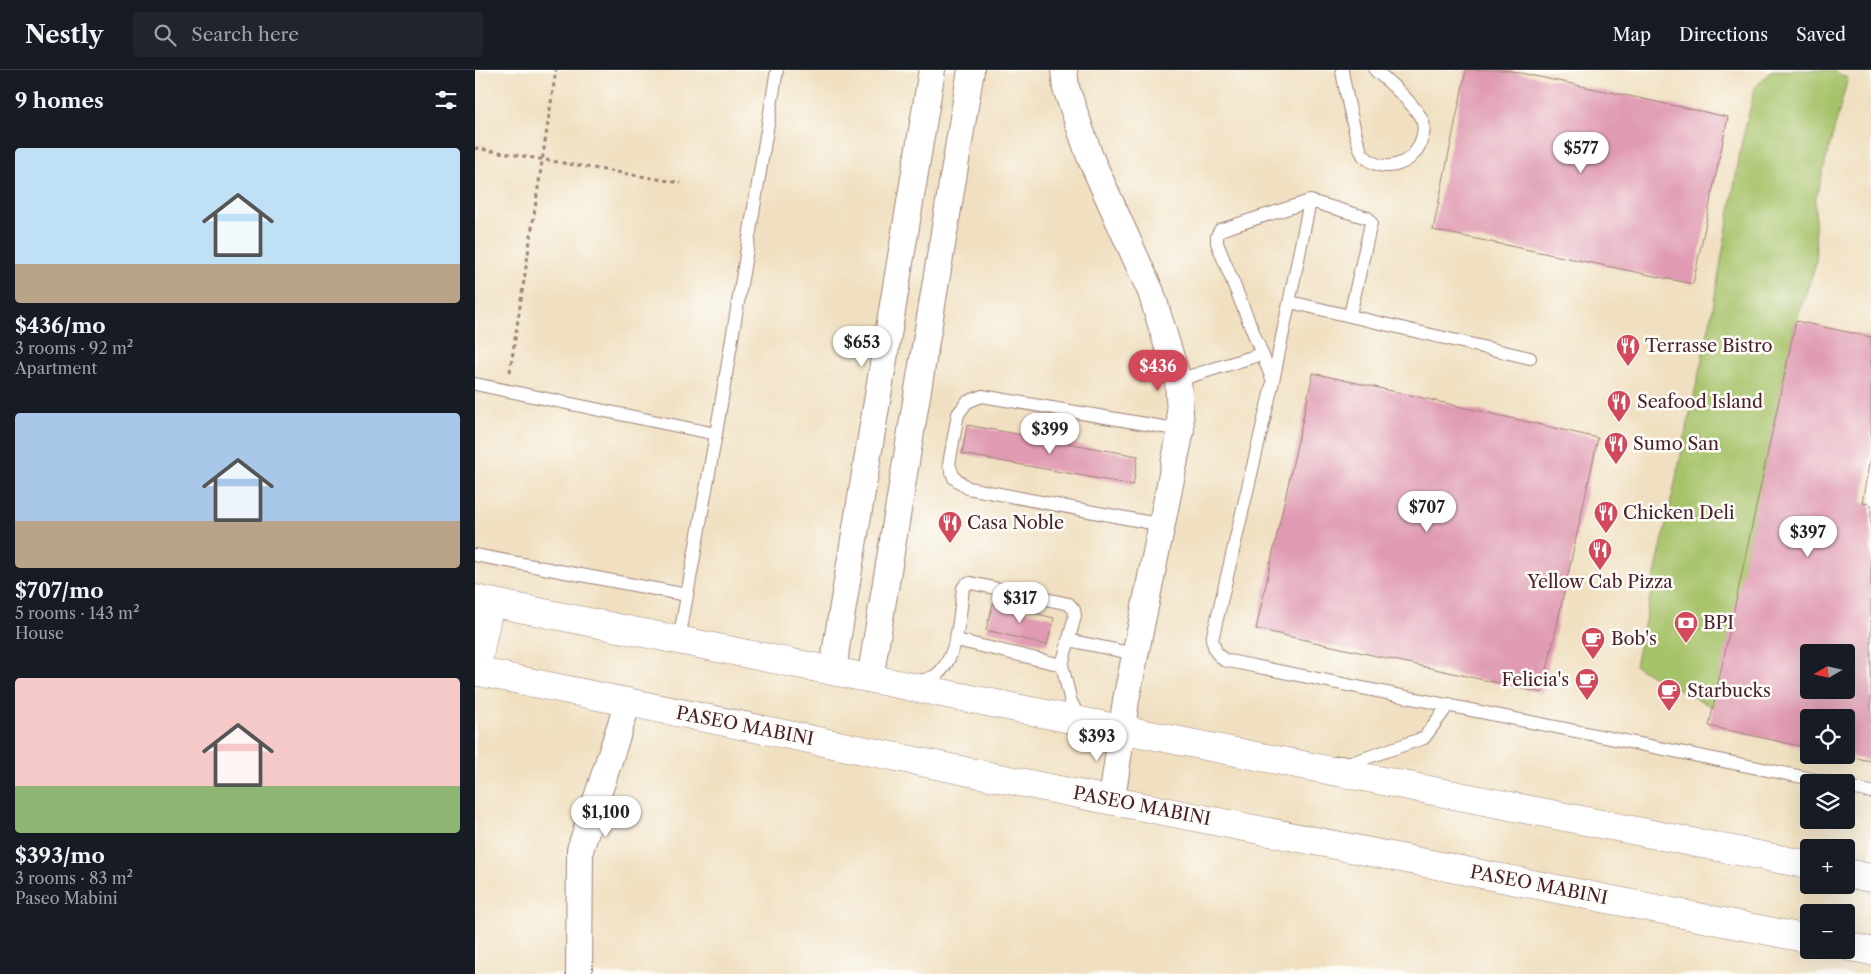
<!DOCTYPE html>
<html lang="en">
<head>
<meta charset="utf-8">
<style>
  body { margin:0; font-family:"Libre Caslon Text",serif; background:#20242c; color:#f1f3f6; height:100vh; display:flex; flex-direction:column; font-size:19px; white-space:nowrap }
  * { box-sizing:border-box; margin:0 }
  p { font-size:16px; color:#9ea1a6 }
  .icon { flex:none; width:28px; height:28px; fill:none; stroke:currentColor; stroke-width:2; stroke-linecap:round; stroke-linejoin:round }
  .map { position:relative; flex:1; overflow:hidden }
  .drawer { display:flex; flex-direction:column; background:#171b24; width:475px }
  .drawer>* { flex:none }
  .needle { width:32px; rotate:261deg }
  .controls { position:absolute; left:1325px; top:574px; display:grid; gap:10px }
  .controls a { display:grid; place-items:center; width:55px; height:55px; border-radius:5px; background:#171b24; box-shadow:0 5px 20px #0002; font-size:25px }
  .price { position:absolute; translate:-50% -42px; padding:0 11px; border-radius:18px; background:#fff; color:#222; font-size:16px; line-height:32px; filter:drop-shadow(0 1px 2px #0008) }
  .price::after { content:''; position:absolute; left:50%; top:30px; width:15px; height:11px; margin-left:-8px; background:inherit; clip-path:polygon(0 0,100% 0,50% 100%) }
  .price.on { background:#d1495b; color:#fff }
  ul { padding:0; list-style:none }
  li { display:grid; align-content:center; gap:10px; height:265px; padding:0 15px }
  li span { display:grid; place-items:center; height:155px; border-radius:5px; color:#555 }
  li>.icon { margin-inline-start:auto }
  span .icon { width:90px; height:90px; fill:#fffc; stroke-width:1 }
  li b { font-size:21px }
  h2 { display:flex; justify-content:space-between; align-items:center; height:60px; padding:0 15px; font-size:21px }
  header { display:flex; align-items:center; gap:30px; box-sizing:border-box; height:70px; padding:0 25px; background:#171b24; border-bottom:1px solid #363941 }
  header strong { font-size:24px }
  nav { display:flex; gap:28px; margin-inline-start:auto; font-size:18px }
  .search { width:350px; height:45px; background:#20242c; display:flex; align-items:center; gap:12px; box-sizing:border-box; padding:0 18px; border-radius:5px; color:#9ea1a6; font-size:19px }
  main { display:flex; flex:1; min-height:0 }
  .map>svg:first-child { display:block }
</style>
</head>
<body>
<header>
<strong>Nestly</strong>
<div class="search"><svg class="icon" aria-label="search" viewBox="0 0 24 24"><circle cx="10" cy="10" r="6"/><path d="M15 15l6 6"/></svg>Search here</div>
<nav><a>Map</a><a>Directions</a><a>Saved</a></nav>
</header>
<main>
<section class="drawer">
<h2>9 homes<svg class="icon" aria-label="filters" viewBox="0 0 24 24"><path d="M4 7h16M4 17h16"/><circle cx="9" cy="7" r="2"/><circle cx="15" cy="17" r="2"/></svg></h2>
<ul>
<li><span style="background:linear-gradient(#bfe0f5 75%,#b9a48a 0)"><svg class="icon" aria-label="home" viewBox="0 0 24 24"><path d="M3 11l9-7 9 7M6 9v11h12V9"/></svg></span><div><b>$436/mo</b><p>3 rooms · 92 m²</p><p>Apartment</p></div></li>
<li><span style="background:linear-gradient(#a9c7e8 70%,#b9a48a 0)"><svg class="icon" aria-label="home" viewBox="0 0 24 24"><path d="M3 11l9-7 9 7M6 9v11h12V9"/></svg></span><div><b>$707/mo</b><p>5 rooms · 143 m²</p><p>House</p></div></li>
<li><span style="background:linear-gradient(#f6c9c9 70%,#8fb573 0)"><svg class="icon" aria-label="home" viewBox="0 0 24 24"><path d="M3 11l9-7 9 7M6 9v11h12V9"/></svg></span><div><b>$393/mo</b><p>3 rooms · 83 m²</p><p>Paseo Mabini</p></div></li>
</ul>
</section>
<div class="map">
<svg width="1396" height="904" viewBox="0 0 1396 904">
  <rect width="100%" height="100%" fill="#fdfcf7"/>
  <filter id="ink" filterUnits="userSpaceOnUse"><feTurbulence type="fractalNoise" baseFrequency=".02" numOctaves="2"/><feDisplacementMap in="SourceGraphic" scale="10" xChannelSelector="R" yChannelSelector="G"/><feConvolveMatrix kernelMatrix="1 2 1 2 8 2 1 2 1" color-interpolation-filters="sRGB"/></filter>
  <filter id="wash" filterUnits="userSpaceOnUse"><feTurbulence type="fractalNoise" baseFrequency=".0096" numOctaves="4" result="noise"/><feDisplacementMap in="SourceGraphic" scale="20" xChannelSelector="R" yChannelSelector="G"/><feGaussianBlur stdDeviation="1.12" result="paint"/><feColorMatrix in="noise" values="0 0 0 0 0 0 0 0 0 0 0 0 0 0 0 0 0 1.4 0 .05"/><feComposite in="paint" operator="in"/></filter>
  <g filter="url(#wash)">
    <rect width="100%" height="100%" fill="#f0e0c1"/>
    <path fill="#a7c36a" stroke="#78714a" d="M1300,0H1357L1373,8L1340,131L1341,194L1321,251L1239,638L1160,596L1237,243L1267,71L1280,18L1295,1Z"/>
    <g id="blocks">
      <path fill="#e09bb2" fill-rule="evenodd" d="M991,0H1031L1253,47L1218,214L958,160Z
        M1321,251L1396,267V383L1387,433L1396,434V691L1371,686V648H1334V678L1234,656ZM1334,582H1371V620H1334Z
        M838,303L1123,368L1067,623L781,559Z
        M492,355L663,386L658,415L487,384Z
        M518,533L579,548L572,575L511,560Z"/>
    </g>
  </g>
  <g filter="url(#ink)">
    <use href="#blocks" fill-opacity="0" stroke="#9d8076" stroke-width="1"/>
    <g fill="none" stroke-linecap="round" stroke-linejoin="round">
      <defs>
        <path id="lane" d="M867,0C869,14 882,77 888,85C908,106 940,95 947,68C949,62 950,56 947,50C939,33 914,12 900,0
          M835,131L798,311L737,570L741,582L749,590L1352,712
          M815,232L1055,288
          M703,310L787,284
          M798,311L742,173V166L745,160L835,131L893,148L896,153L875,245
          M0,314L241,364
          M687,455L493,418L479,408L474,394L483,344L492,332L507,326L706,360
          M0,485L212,525
          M204,570L241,364L302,0
          M481,570L587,595
          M593,570L660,584
          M441,612C447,610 455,609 460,606C483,590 485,544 488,518L491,514L496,513L594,534L599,540L600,546L587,595L596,632L606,650
          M863,692H879L949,668L974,634
          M1371,717L1396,722"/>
        <path id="street" d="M589,0L591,18L615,87L676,222L703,310L706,360L651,630L637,730
          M359,601L361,578L457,0
          M395,609L496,0
          M104,904L105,780L153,632"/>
        <path id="primary" d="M0,529L705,671L1334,795
          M0,601L608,725L1334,869
          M1,601L15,532
          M1371,803L1396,808
          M1371,876L1396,881"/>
      </defs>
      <use href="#lane" stroke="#9d8076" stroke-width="14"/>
      <use href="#street" stroke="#9d8076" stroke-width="28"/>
      <use href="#primary" stroke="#9d8076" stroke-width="29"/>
      <path stroke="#9d8076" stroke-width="3" stroke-dasharray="4 4" stroke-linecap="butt" d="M0,78L206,113
        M35,302L81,0"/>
      <use href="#lane" stroke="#fff" stroke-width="12"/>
      <use href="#street" stroke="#fff" stroke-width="26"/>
      <use href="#primary" stroke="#fff" stroke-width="28"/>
    </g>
  </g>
  <defs>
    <symbol id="restaurant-pin" viewBox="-11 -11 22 30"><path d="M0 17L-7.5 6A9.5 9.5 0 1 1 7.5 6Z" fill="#d1495b" stroke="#fdfcf7"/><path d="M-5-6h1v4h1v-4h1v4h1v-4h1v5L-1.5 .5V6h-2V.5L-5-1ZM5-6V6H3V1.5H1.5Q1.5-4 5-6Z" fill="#fff"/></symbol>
    <symbol id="bank-pin" viewBox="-11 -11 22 30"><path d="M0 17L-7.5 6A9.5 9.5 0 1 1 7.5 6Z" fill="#d1495b" stroke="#fdfcf7"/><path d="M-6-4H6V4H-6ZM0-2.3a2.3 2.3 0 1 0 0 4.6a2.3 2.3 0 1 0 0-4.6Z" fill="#fff"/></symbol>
    <symbol id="cafe-pin" viewBox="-11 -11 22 30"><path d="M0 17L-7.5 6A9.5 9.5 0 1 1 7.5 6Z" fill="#d1495b" stroke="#fdfcf7"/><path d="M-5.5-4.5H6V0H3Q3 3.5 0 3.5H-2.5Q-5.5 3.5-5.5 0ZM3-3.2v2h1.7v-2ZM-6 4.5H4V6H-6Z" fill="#fff"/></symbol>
  </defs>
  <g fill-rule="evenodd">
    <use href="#restaurant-pin" x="1139" y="262" width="28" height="38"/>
    <use href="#restaurant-pin" x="1130" y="318" width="28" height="38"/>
    <use href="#restaurant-pin" x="1127" y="360" width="28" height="38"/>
    <use href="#restaurant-pin" x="1117" y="429" width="28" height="38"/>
    <use href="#restaurant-pin" x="461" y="439" width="28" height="38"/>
    <use href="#restaurant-pin" x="1111" y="466" width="28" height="38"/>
    <use href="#bank-pin" x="1197" y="539" width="28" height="38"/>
    <use href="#cafe-pin" x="1104" y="555" width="28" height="38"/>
    <use href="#cafe-pin" x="1098" y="596" width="28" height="38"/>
    <use href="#cafe-pin" x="1180" y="607" width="28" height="38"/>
  </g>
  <g text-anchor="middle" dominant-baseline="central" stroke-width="5" stroke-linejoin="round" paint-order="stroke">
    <g font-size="18" fill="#4a1f2b" stroke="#fdfcf7" text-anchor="start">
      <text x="1170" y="276">Terrasse Bistro</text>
      <text x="1162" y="332">Seafood Island</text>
      <text x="1158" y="374">Sumo San</text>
      <text x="1148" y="443">Chicken Deli</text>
      <text x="492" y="453">Casa Noble</text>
      <text x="1125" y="512" text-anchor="middle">Yellow Cab Pizza</text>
      <text x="1228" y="553">BPI</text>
      <text x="1136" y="569">Bob's</text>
      <text x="1094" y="610" text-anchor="end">Felicia's</text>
      <text x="1212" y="621">Starbucks</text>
    </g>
    <g font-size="18" fill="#4a1f2b" stroke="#fdfcf7">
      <text transform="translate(270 656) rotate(11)">PASEO MABINI</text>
      <text transform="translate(667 736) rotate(11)">PASEO MABINI</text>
      <text transform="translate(1064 815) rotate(11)">PASEO MABINI</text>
    </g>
  </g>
</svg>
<div class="controls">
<a><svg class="needle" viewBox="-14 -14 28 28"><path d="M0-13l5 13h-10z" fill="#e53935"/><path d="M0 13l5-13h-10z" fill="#9ea1a6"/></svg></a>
<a><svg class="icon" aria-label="locate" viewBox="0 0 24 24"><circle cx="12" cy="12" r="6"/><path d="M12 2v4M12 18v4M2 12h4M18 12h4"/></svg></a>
<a><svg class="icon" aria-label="layers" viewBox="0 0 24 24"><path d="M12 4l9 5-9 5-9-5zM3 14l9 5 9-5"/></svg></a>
<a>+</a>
<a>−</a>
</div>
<b class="price" style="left:1106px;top:104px">$577</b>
<b class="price" style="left:387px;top:298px">$653</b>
<b class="price on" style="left:683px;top:322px">$436</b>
<b class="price" style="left:575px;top:385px">$399</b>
<b class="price" style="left:952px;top:463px">$707</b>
<b class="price" style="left:1333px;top:488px">$397</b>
<b class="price" style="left:545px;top:554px">$317</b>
<b class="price" style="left:622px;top:692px">$393</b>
<b class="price" style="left:131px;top:768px">$1,100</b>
</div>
</main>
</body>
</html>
